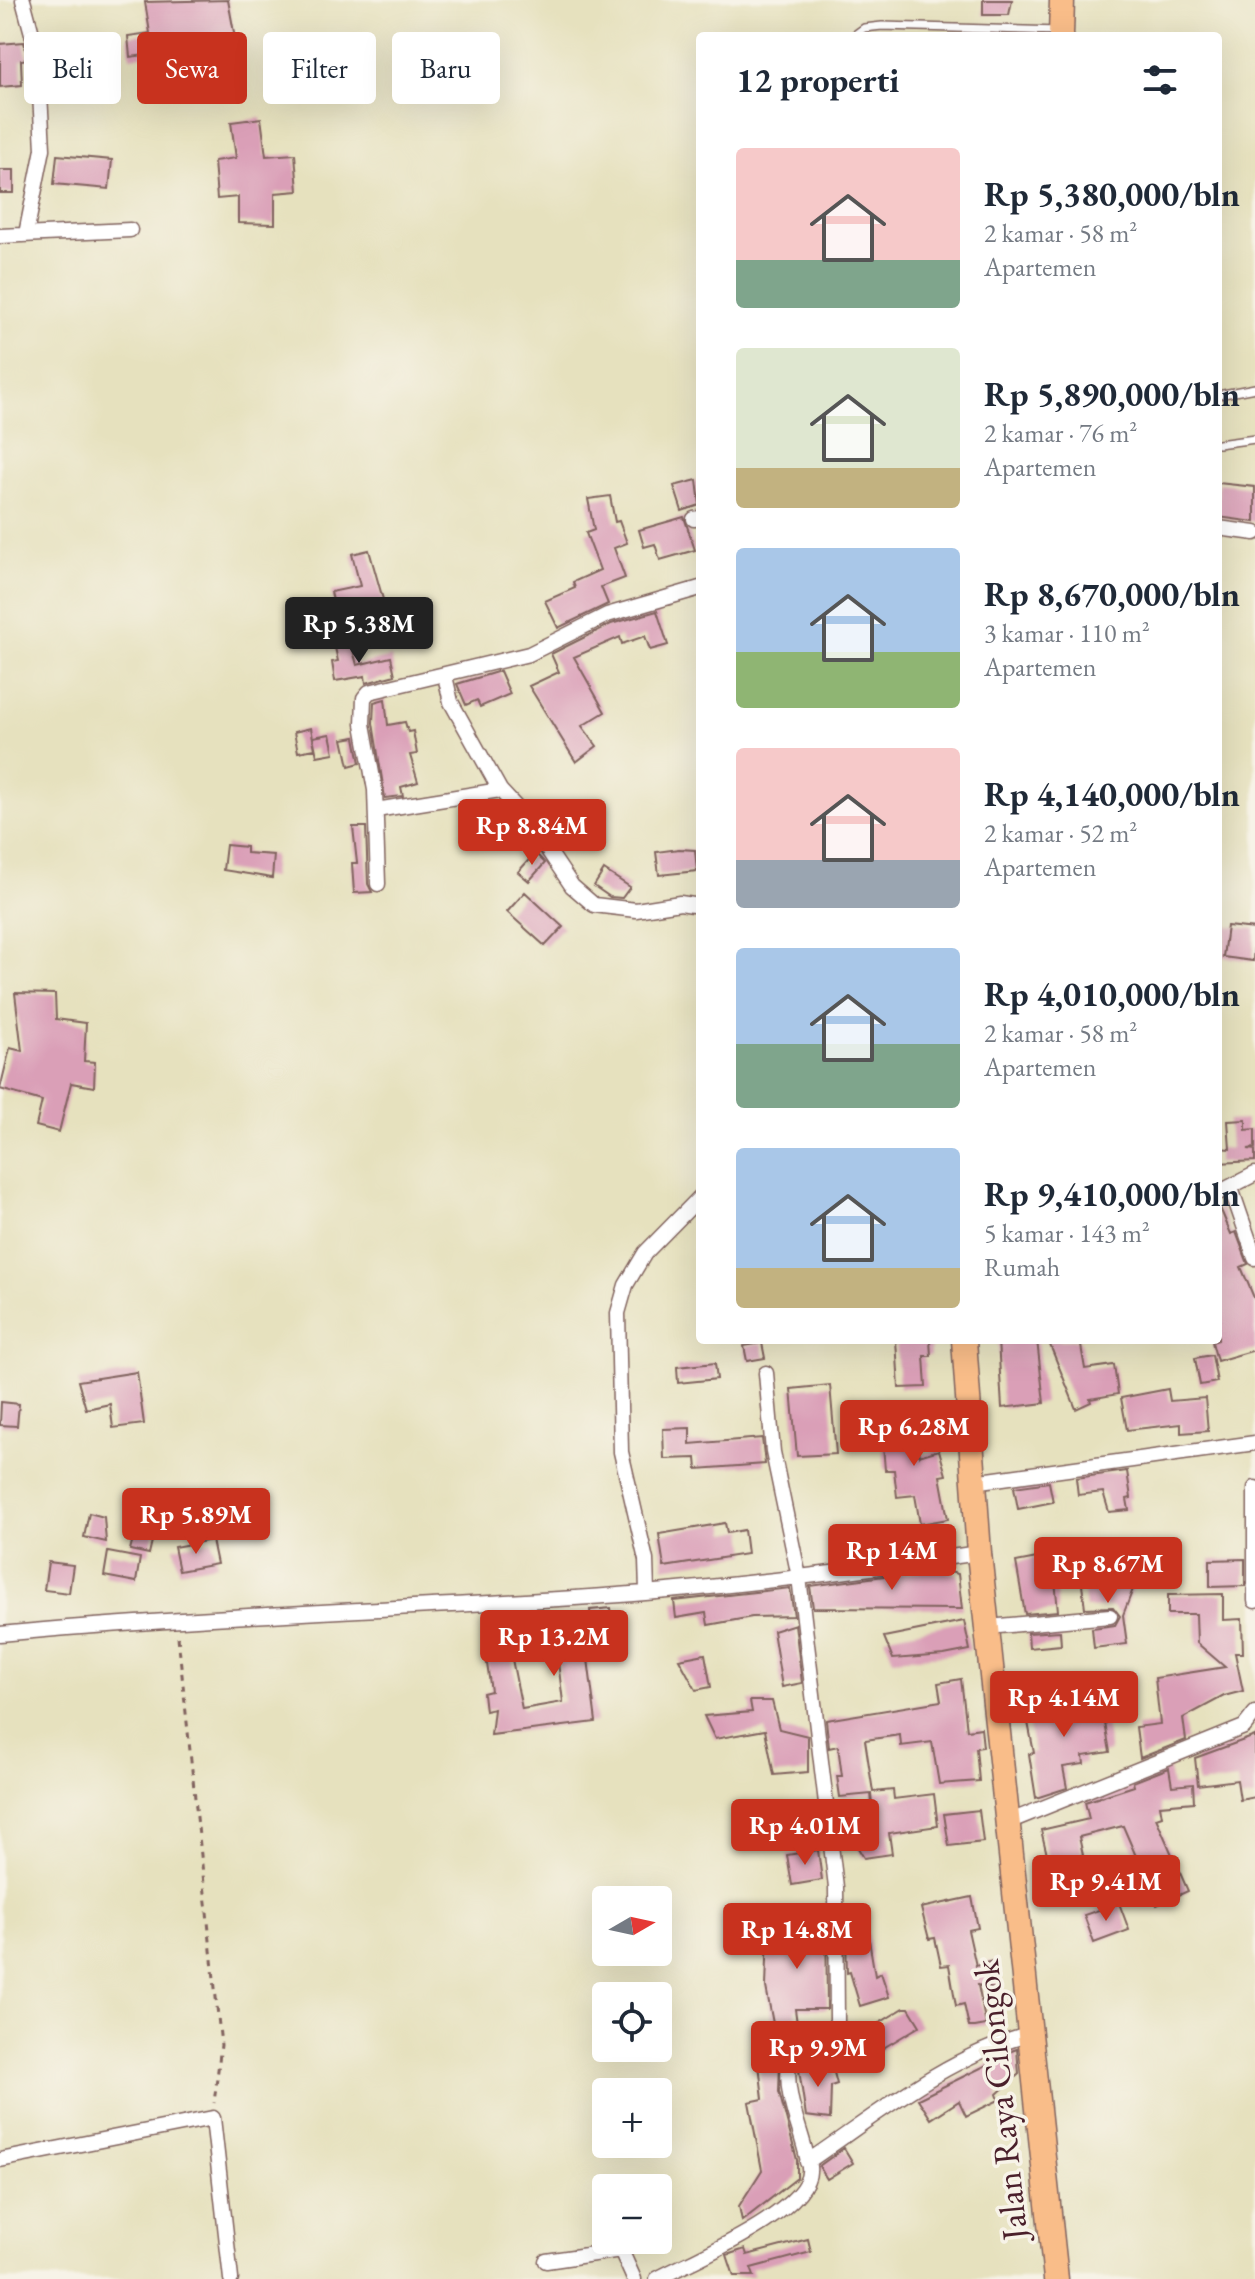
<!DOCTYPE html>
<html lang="id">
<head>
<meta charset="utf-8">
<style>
  body { margin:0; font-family:"EB Garamond",serif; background:#f2f2f3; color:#1f2937; height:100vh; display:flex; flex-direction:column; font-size:30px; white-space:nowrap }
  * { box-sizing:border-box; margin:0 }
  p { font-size:26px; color:#747a83 }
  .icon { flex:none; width:44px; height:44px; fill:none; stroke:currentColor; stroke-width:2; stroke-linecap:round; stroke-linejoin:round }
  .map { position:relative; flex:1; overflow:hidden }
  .side { position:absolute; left:696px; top:32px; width:526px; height:1312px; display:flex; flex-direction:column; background:#fff; border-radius:8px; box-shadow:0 8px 32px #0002 }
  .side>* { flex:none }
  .guide { position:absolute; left:24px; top:32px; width:552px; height:72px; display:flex; gap:16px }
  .needle { width:52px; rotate:81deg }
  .buttons { position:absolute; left:592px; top:1886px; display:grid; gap:16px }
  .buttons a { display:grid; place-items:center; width:80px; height:80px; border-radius:8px; background:#fff; box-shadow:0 8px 32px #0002; font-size:40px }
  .price { position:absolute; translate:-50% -68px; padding:0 18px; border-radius:8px; background:#c8321e; color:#fff; font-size:26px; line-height:52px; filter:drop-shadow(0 2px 4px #0008) }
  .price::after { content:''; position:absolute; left:50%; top:48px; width:24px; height:18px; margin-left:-12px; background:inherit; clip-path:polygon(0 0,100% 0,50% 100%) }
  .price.on { background:#222; color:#fff }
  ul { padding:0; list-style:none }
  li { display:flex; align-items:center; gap:24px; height:200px; padding:0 40px }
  li span { display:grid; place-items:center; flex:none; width:224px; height:160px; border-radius:8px; color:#555 }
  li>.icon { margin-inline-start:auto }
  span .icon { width:96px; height:96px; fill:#fffc; stroke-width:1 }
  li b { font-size:34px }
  h2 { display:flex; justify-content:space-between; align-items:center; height:96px; padding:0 40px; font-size:34px }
  .chip { padding:0 28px; border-radius:8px; background:#fff; box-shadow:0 8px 32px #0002; font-size:28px; line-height:72px }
  .chip.on { background:#c8321e; color:#fff }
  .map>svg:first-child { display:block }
</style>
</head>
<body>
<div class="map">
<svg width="1255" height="2279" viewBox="0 0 1255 2279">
  <rect width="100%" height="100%" fill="#f7f3e8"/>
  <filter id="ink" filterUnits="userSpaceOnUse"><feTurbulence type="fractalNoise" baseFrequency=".0125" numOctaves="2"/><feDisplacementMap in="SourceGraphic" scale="16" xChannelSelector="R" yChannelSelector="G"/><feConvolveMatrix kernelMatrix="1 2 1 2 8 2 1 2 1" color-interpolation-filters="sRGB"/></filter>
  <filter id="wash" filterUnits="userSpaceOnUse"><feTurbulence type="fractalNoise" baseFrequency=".006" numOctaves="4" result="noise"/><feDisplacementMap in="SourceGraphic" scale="32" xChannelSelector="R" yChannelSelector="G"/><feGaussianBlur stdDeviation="1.8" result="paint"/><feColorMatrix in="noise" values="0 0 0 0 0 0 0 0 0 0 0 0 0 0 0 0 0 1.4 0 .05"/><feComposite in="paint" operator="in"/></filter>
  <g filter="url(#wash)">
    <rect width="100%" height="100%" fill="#e6e1be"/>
    <g id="blocks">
      <path fill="#da9fb7" d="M228,0L235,38L211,42L213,82L173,84L170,52L130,57L128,36L150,33L145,2Z
        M983,0H1012L1009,15H983Z
        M24,42L28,59L21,60L22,85L0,87V44Z
        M261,118L266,156L295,154L298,191L275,193V224L238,223V197L217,199L214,161L236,158L231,122Z
        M57,155L112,160L109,189L54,184Z
        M0,170H14V193H0Z
        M697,480L700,505L682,511L674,486Z
        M1218,483L1255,487V522L1218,517Z
        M610,496L615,522L619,521L627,543L614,548L625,578L601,587L608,604L558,628L545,601L575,588L573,582L600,570L586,533L594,530L588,499Z
        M684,517L695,550L660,560L655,544L644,547L639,530Z
        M369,550L384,603L336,613L331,592L360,586L352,554Z
        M326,605L335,631L310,639L302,612Z
        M657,611L668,645L650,650L645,636L622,644L620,637L574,657L605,712L582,726L597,746L576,762L529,686L559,672L551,654L611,624Z
        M350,639L357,665L391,657L395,675L366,683L365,676L335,681L332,662L338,661L334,643Z
        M500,671L510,694L480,707L477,700L466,705L457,684Z
        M385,699L388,725L405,722L408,732L413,731L417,754L410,755L418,782L401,787L403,796L385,798L373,723L374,702Z
        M311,728L315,749L298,752L294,732Z
        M330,734L334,753L317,756L313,737Z
        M355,737L360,763L349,766L343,739Z
        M353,827H366L368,884L372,892L354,893L352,863H357Z
        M226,845L246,847V853L274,855L272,878L223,870Z
        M679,849L695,850L697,871L659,875L656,852Z
        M535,853L545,863L529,881L518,872Z
        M604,870L630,887L622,898L610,897L594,886Z
        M525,892L563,927L545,946L507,912Z
        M1227,926L1255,929L1253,961L1223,957Z
        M15,993L55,994L56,1019L86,1023L84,1061L95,1062L94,1087L71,1083L59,1132L36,1126L42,1101L0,1089L10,1048L22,1051Z
        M1246,1120V1130L1255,1129V1148L1248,1149L1255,1150V1161L1218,1163V1148L1230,1149L1228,1121Z
        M1218,1203L1231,1234L1236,1232L1248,1264L1241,1267L1255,1300V1350L1217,1361L1212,1342L1218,1340Z
        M896,1340H930L931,1356H924L926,1387L899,1388Z
        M998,1340H1037L1044,1403L1002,1408Z
        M1048,1340H1080L1085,1369L1114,1365L1118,1394L1090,1399L1091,1402L1076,1409Z
        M762,1343L765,1358L747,1361L744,1346Z
        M1212,1355L1217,1382L1200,1385L1195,1358Z
        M715,1363L717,1379L678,1383L677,1367Z
        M137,1372L144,1424L113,1428L110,1404L86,1409L78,1381Z
        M830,1385L836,1454L797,1456L791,1389Z
        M1168,1389L1170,1401L1205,1398L1208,1431L1181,1433V1424L1127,1430L1121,1398Z
        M1,1402L19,1404L17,1426L0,1425Z
        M914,1415L919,1456L939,1450L946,1475L940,1476L948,1519L920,1524L915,1495L897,1497L894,1470H885L881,1420Z
        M690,1428V1444L762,1438L765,1464L697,1469L696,1458L664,1459L663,1429Z
        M1127,1471L1131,1498L1127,1499L1129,1510L1109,1512L1103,1492L1078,1495L1076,1478Z
        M1049,1482L1053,1502L1018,1509L1014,1487Z
        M89,1513L104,1517L106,1542L84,1537Z
        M137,1523L155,1528L149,1554L130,1550Z
        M725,1523L727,1533L744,1530L747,1554L664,1567L659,1534Z
        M212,1540L217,1564L179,1571L174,1547Z
        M108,1552L140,1558L136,1582L104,1576Z
        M1063,1553L1068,1578L1055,1580L1058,1611L1025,1614L1016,1562Z
        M1245,1559V1586L1210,1587V1560Z
        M48,1562L73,1565L69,1593L44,1590Z
        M936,1569L958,1574L962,1609L813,1608L810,1586Z
        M1101,1574H1128L1135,1584L1123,1615L1127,1644L1094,1648L1092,1628L1115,1625L1120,1616L1113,1607L1085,1608L1081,1577Z
        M790,1588L794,1616L752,1617L708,1625L706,1613L676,1618L674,1601Z
        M1223,1594V1620L1242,1619L1243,1653H1235L1243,1691L1224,1696L1183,1718L1186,1740L1140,1758L1136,1727L1160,1724L1155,1678L1225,1667L1197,1643L1196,1614H1168V1595Z
        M611,1608L617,1655L588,1659L596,1722L491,1735L494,1709L485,1711L483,1693L491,1691L486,1657L511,1654L522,1709L563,1702L553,1622L591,1618L590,1610Z
        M964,1621L970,1650L944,1655L893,1659L884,1637Z
        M795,1624L802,1683L782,1687L773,1631Z
        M1060,1631L1061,1645L1029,1648L1028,1633Z
        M705,1654L711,1687L696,1690L679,1659Z
        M961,1679L967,1730L981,1728L983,1747L976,1748L979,1781L939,1784L932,1742L901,1746L900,1735L865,1740L873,1792L893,1790L894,1799L934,1794L938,1826L889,1833L892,1854L864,1858L852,1838L875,1834L871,1794L840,1797L837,1776H842L838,1746L829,1748L826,1720L941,1701L938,1683Z
        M1100,1694L1110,1752L1083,1756L1084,1764L1063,1767L1067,1788L1036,1798L1029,1754L1034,1753L1025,1707Z
        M750,1701H772L779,1729L808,1736V1772L774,1775L765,1730L715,1739L704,1716L752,1712Z
        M1255,1736V1797L1240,1800L1237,1780L1198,1785L1195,1758Z
        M1169,1768L1172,1786L1193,1784L1194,1802L1160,1805L1162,1816L1156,1818L1188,1891L1157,1905L1123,1826L1079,1837L1083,1855L1049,1863L1041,1830L1089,1819L1085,1802L1134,1786L1133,1782Z
        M979,1810L983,1842L949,1846L944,1814Z
        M818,1850L822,1880L792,1885L787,1855Z
        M972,1897L978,1928L968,1930L976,1966L992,1961L999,1990L978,1985L986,2025L975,2027H969L964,2004L956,2006L949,1965L941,1966L935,1938L929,1939L921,1908Z
        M1119,1903L1129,1930L1094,1943L1084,1915Z
        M826,1911L827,2009H795L798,2031L775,2034L766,1987L768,1931L802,1932L798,1912Z
        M868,1934L875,1976L881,1973L889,1997L860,2006L850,1972L847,1973L846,1937Z
        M904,2008H909L920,2026L875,2053L863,2033Z
        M1017,2049L1019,2074L997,2094L999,2100L966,2116L959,2101L931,2119L918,2099L993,2062L992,2058Z
        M780,2061L779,2092L797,2160V2178L742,2221L739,2206L762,2170L749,2102L763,2099L759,2064Z
        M831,2061L837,2084L831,2086L830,2119L806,2116L799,2070Z
        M844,2148L853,2163L827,2179L819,2166Z
        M808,2239L811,2252L751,2268L754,2276H734L727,2255L745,2249L747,2255Z"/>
    </g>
  </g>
  <g filter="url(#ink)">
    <use href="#blocks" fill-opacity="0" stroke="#81635e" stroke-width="2"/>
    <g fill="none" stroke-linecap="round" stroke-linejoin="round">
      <defs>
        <path id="service" d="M853,36L864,28L882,26L1059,31
          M1218,395L1255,388
          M1218,444L1255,439"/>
        <path id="minor" d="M23,0L38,56L43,149L26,234
          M0,236L130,230
          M694,519L700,518
          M1218,528L1255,533
          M445,676L451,702L500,790
          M376,810L500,790L527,819L572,886L594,905L636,910L680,903L700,906
          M378,884L375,790L363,724L364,698L369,692L529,654L607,615L700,588
          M1231,1188L1255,1258
          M1218,1193L1255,1174
          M974,1482L1255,1443
          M1255,1488V1601
          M647,1591L646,1560L621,1452L618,1313L626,1285L645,1253L700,1197
          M988,1627L1110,1616
          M0,1634C193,1616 383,1610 575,1598C710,1590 845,1572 979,1553
          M1008,1822L1244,1727L1255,1713
          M0,2160L213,2118L231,2279
          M807,2162C877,2115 945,2057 1028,2035
          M546,2261L621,2250L634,2279
          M657,2279C690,2261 815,2210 809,2167C804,2135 784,2098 789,2065L829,2037L837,2021L836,1887L799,1577L773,1452L766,1373"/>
        <path id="trunk" d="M1061,36L1062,0
          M964,1340L979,1553L1056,2279"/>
      </defs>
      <use href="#service" stroke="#81635e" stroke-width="10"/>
      <use href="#minor" stroke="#81635e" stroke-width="17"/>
      <use href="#trunk" stroke="#81635e" stroke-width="27"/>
      <path stroke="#81635e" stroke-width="3" stroke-dasharray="6 6" stroke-linecap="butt" d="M178,1637L221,2045L214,2103"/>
      <use href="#service" stroke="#fff" stroke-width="7"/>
      <use href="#minor" stroke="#fff" stroke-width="14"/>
      <use href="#trunk" stroke="#f9bd89" stroke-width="24"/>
    </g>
  </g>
  <g text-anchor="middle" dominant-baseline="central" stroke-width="7" stroke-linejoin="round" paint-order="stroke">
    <g font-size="36" fill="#4a1f2b" stroke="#f7f3e8">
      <text transform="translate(1000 2100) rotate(-96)">Jalan Raya Cilongok</text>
    </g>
  </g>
</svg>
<div class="buttons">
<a><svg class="needle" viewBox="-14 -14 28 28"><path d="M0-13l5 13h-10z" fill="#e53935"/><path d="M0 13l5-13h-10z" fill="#747a83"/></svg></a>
<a><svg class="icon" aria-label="locate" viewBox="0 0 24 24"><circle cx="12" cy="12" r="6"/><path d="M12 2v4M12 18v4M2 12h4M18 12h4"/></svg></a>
<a>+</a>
<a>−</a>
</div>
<b class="price on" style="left:359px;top:665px">Rp 5.38M</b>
<b class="price" style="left:532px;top:867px">Rp 8.84M</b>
<b class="price" style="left:914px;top:1468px">Rp 6.28M</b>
<b class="price" style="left:196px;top:1556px">Rp 5.89M</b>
<b class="price" style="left:892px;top:1592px">Rp 14M</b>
<b class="price" style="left:1108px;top:1605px">Rp 8.67M</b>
<b class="price" style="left:554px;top:1678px">Rp 13.2M</b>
<b class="price" style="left:1064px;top:1739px">Rp 4.14M</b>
<b class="price" style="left:805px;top:1867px">Rp 4.01M</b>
<b class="price" style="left:1106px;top:1923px">Rp 9.41M</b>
<b class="price" style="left:797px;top:1971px">Rp 14.8M</b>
<b class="price" style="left:818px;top:2089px">Rp 9.9M</b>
<div class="guide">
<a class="chip">Beli</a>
<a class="chip on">Sewa</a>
<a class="chip">Filter</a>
<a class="chip">Baru</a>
</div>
<section class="side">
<h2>12 properti<svg class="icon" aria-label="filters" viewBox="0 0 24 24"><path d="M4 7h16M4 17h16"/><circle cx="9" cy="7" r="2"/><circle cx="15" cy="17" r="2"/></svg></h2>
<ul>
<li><span style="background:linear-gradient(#f6c9c9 70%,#7fa58c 0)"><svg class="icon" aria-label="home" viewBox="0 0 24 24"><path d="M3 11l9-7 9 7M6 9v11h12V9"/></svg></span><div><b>Rp 5,380,000/bln</b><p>2 kamar · 58 m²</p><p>Apartemen</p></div></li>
<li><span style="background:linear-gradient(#dfe7d0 75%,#c2b280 0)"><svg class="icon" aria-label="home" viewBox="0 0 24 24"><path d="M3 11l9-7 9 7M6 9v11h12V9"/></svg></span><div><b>Rp 5,890,000/bln</b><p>2 kamar · 76 m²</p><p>Apartemen</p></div></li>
<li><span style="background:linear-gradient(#a9c7e8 65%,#8fb573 0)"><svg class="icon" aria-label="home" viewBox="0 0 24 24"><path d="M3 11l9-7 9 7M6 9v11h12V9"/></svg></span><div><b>Rp 8,670,000/bln</b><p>3 kamar · 110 m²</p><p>Apartemen</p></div></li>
<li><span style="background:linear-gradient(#f6c9c9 70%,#9aa5b1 0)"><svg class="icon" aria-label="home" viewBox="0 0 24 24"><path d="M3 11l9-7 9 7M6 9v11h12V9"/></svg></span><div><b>Rp 4,140,000/bln</b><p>2 kamar · 52 m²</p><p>Apartemen</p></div></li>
<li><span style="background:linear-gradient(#a9c7e8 60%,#7fa58c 0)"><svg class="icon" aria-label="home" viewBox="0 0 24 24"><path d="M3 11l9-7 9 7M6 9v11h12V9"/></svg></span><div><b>Rp 4,010,000/bln</b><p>2 kamar · 58 m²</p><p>Apartemen</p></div></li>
<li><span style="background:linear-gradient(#a9c7e8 75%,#c2b280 0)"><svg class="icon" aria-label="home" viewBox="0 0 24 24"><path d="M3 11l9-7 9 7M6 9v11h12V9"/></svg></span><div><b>Rp 9,410,000/bln</b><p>5 kamar · 143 m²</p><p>Rumah</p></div></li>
</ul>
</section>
</div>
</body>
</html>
